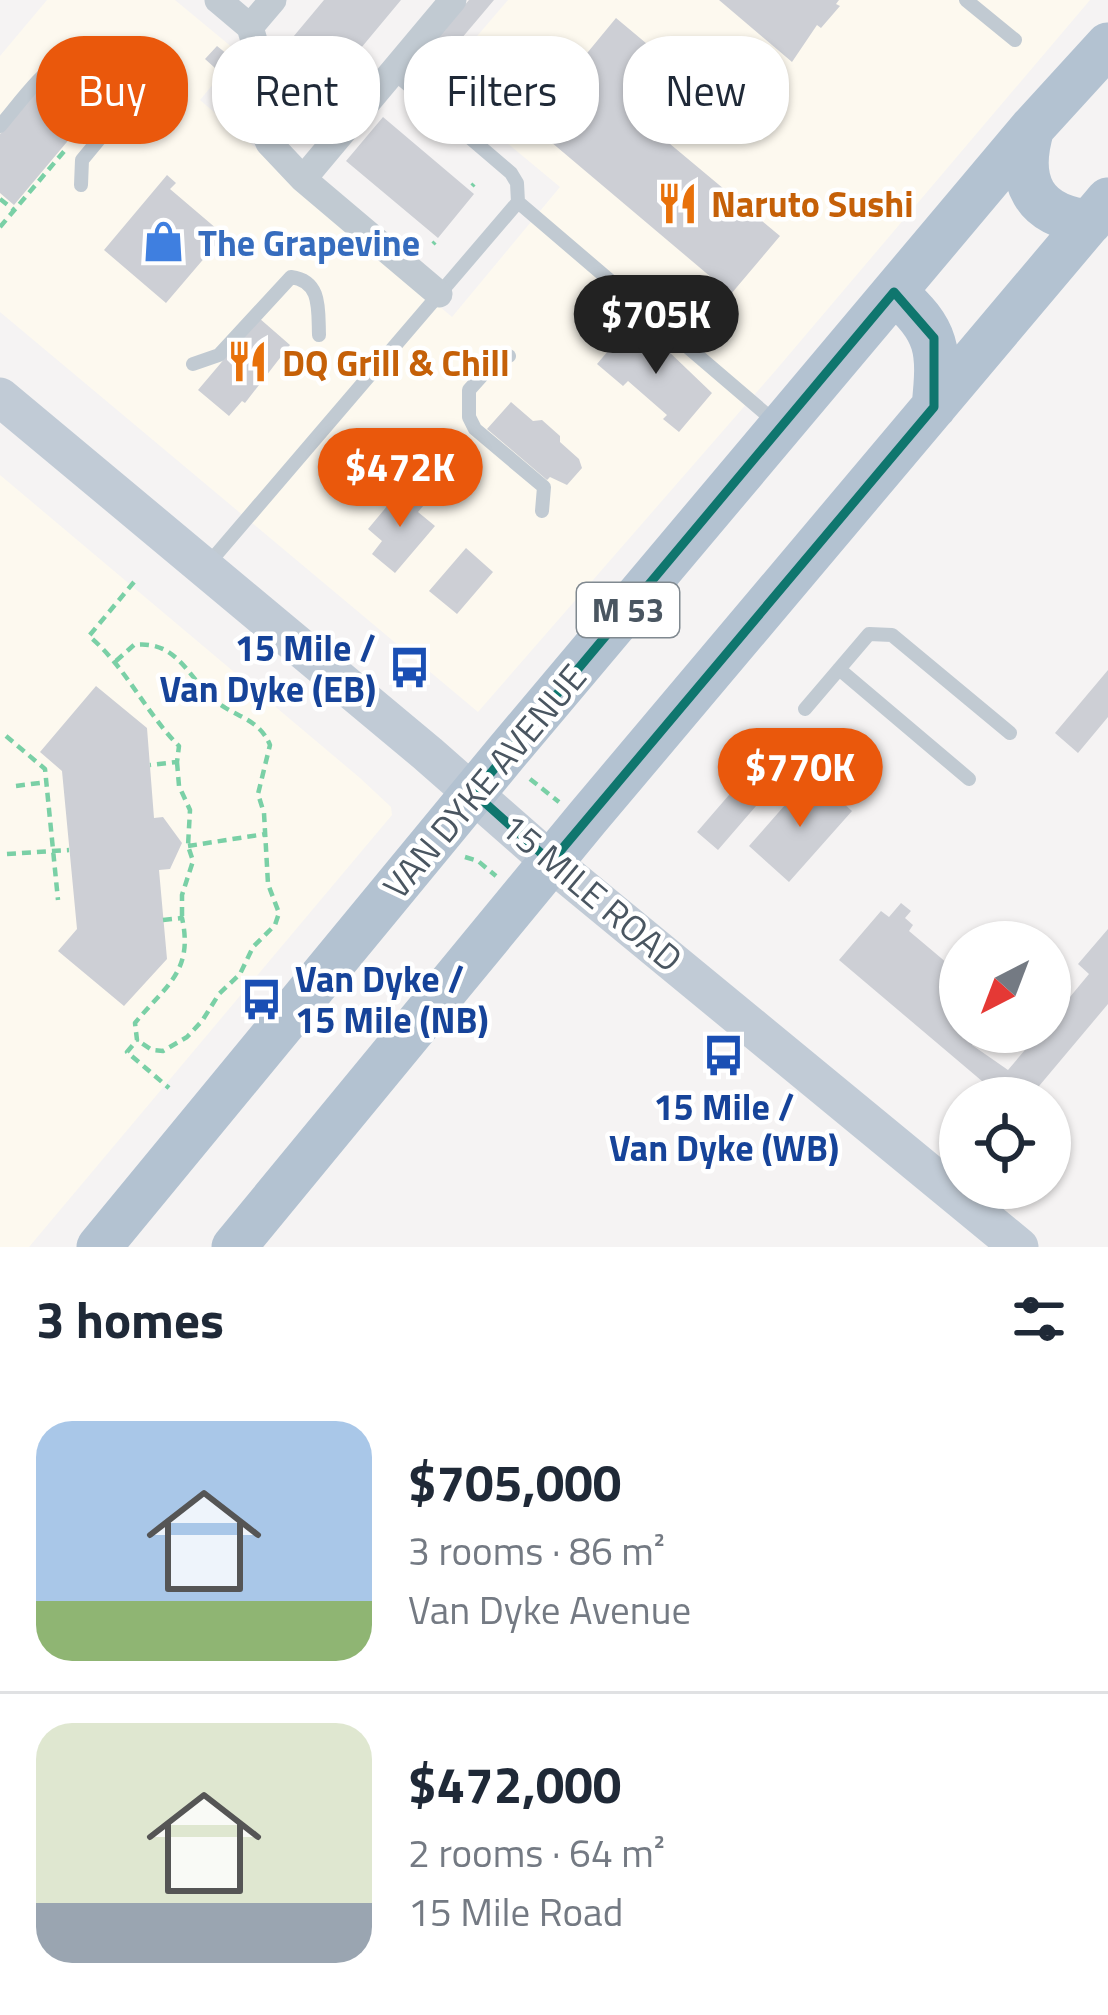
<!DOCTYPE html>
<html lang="en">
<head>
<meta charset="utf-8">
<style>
  body { margin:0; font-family:"Titillium Web",sans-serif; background:#f6f6f7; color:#1f2937; height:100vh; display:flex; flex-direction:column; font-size:45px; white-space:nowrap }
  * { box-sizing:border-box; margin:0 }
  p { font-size:39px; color:#747a83 }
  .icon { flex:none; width:66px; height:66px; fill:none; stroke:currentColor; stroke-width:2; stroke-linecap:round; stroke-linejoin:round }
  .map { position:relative; height:1247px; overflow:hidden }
  .side { display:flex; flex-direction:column; background:#fff; flex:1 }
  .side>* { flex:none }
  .hud { position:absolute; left:36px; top:36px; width:1038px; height:108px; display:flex; gap:24px }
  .needle { width:78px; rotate:222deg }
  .controls { position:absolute; left:939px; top:921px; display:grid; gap:24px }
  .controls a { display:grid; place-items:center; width:132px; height:132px; border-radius:50%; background:#fff; box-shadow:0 3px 9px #0004; font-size:60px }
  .price { position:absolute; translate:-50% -102px; padding:0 27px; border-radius:42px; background:#ea580c; color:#fff; font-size:39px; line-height:78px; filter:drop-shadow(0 3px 6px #0008) }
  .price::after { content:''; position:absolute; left:50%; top:72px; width:36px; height:27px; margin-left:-18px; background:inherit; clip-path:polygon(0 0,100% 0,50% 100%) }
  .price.on { background:#222; color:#fff }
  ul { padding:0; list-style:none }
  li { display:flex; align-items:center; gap:36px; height:300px; padding:0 36px }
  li+li { border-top:3px solid #e0e1e3 }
  li span { display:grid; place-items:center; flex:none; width:336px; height:240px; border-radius:36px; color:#555 }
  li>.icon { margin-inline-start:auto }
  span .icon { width:144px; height:144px; fill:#fffc; stroke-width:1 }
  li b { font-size:51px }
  h2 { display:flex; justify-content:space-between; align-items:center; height:144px; padding:0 36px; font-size:51px }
  .tag { padding:0 42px; border-radius:48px; background:#fff; box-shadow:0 3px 9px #0004; font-size:42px; line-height:108px }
  .tag.on { background:#ea580c; color:#fff }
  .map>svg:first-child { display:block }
</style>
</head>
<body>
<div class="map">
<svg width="1108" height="1247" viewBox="0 0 1108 1247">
  <rect width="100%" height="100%" fill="#f5f3f3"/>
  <path fill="#fdf9ef" d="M47,0H175L239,53L200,100L452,317L560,187L436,84L508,0H1090L776,370L478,712L0,312V56Z
    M0,475L360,778L391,807L392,815L29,1247H0Z"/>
  <path fill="#cdcfd5" d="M324,0H401L306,114L283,94L300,74L278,55Z
    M469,0H494L434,71L420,58Z
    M719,0H839L836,4L840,6L821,28L817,25L792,62Z
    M616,18L671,64L638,104L639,118L780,236L731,294L538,131L536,115Z
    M217,46L227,54L215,68L205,59Z
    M44,82L87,118L14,205L0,193V134Z
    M246,83L247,128L228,129L226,84Z
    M667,101V118H652L651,102Z
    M383,117L474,194L438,238L346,161Z
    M167,175L176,183L170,189L224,235L166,303L104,250Z
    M259,318L290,345L245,403L242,401L229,416L198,390Z
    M631,324L661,350L664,347L712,393L679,432L663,419L667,415L628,381L623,386L597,364Z
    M511,402L533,421L542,420L560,436V442L579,459L582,468L567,485L550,477L547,480L487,429Z
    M403,487L424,505L418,512L435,526L395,573L372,554L382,541L368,529Z
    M466,548L493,572L457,614L429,591Z
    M1108,670V717L1078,753L1055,733Z
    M96,686L147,728L154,818L163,817L182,843L170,869L159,870L167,959L124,1006L58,951L77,929L62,771L40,752Z
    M767,751L788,769L718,850L697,832Z
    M821,783L852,811L789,882L749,846L799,789L809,797Z
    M901,903L911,911L905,918L913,925L909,931L960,974V1032H982L972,1045L1008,1070L1040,1032H1050V1021L1089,974L1078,964L1108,929V1004L1029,1098H1002L839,960L881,911L889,917Z"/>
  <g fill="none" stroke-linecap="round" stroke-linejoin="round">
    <path stroke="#7ad0a6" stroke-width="4.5" stroke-dasharray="9 6" stroke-linecap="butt" d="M310,115L313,117
      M472,186L474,184
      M0,199L14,210
      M0,227L66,149
      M433,244L435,242
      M134,582L89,636C126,667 145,712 179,746L177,762L150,765
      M116,661L134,645C175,640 186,673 211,697C231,717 258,716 270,745L258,794L264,813L268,884L279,913L275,925L253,947L240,974L219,994L202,1021L187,1037L163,1051L152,1050L137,1040
      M6,736L45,769L58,900
      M177,762L179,786L190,810L188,846L193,861L182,895V918
      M530,779L559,802
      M16,786L47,782
      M188,846L265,834
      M7,854L69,850
      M465,857L478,861L496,876
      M163,920L182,918C194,972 165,986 135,1023L137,1040L127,1052L169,1088"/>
    <path stroke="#c1cad2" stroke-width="14" d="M966,0L1015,40
      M101,51L109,77V128
      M393,72L511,173L517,183L518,202L773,420
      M0,126C31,90 83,8 134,71V97L82,160L81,185
      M509,356L495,361L469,390V417L475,429L544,487L542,511
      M193,364L219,355L291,277C322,281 318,310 319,335
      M209,563L518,202
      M839,669L969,779
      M805,709L869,634L892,635L1010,733"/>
    <path stroke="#c1cad2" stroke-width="27" d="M218,0L250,27L255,44L261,124L269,143L303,179L439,294
      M250,27L273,0
      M303,179L453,0"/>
    <path stroke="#c1cbd6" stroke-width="39" d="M0,397L428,754L551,862L1019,1247"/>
    <path stroke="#b3c2d1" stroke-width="45" d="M1032,128C1016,182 1033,216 1090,222
      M894,292C939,331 940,350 934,407
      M99,1247L506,753L1032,128L1108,45
      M234,1247L588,817L1108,200"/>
  </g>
  <path fill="none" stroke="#0f766e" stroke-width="9" stroke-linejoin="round" d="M894,292L934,338V407L551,862L474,793Z"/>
  <defs>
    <symbol id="restaurant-bare" viewBox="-9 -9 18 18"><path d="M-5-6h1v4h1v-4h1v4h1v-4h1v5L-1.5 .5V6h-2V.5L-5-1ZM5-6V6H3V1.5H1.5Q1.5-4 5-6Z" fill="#e8710a" stroke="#fff" stroke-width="2.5" paint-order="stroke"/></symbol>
    <symbol id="shop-bare" viewBox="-9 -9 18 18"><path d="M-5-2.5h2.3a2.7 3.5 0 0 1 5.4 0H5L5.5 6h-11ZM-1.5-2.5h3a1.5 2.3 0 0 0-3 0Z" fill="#3f7fe0" stroke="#fff" stroke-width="2.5" paint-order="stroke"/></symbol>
    <symbol id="bus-bare" viewBox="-9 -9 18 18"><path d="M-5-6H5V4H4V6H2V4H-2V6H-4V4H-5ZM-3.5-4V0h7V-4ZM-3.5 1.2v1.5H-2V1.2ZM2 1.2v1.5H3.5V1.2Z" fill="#1a4fb4" stroke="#fff" stroke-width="2.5" paint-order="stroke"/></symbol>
  </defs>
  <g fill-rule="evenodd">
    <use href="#restaurant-bare" x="648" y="174" width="59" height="59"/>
    <use href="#shop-bare" x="134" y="212" width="59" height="59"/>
    <use href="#restaurant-bare" x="218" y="332" width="59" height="59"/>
    <use href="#bus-bare" x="380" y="638" width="59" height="59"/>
    <use href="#bus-bare" x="232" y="970" width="59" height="59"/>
    <use href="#bus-bare" x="694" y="1026" width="59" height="59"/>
  </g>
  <g text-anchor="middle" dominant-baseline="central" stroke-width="9" stroke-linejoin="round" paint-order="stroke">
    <rect fill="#fff" stroke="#808990" stroke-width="3" x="577" y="583" width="102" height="54" rx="9"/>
    <g font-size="33" font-weight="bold" fill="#4a5661">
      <text x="628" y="610">M 53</text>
    </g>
    <g font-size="36" font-weight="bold" fill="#c56008" stroke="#fff" text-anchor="start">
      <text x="711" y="203">Naruto Sushi</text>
      <text x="282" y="362">DQ Grill &amp; Chill</text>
    </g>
    <g font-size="36" font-weight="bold" fill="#366cbe" stroke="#fff" text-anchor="start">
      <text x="198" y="242">The Grapevine</text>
    </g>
    <g font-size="36" font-weight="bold" fill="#164399" stroke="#fff" text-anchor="end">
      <text x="376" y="647">15 Mile /<tspan x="376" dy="41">Van Dyke (EB)</tspan></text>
      <text x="295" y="978" text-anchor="start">Van Dyke /<tspan x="295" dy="41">15 Mile (NB)</tspan></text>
      <text x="724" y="1106" text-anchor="middle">15 Mile /<tspan x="724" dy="41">Van Dyke (WB)</tspan></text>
    </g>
    <g font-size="36" fill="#4a5661" stroke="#fff">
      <text transform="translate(484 781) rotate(-50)">VAN DYKE AVENUE</text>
      <text transform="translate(592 892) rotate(40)">15 MILE ROAD</text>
    </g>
  </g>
</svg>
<div class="controls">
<a><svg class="needle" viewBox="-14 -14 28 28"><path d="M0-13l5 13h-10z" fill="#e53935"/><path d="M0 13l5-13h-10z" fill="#747a83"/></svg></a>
<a><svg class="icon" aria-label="locate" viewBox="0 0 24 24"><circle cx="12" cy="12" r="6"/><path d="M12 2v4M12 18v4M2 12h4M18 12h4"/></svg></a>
</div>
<b class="price on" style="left:656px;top:377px">$705K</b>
<b class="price" style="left:400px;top:530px">$472K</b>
<b class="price" style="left:800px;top:830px">$770K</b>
<div class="hud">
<a class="tag on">Buy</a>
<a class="tag">Rent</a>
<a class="tag">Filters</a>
<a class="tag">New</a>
</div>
</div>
<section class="side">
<h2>3 homes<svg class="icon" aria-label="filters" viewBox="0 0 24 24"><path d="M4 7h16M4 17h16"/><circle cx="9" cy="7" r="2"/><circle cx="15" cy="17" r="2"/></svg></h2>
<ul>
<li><span style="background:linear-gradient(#a9c7e8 75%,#8fb573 0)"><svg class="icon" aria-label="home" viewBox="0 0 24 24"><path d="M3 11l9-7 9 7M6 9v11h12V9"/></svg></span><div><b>$705,000</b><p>3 rooms · 86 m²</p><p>Van Dyke Avenue</p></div></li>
<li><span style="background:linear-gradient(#dfe7d0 75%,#9aa5b1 0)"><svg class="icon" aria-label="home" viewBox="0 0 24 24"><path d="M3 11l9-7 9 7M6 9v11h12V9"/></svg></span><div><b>$472,000</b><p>2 rooms · 64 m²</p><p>15 Mile Road</p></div></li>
</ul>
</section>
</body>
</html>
